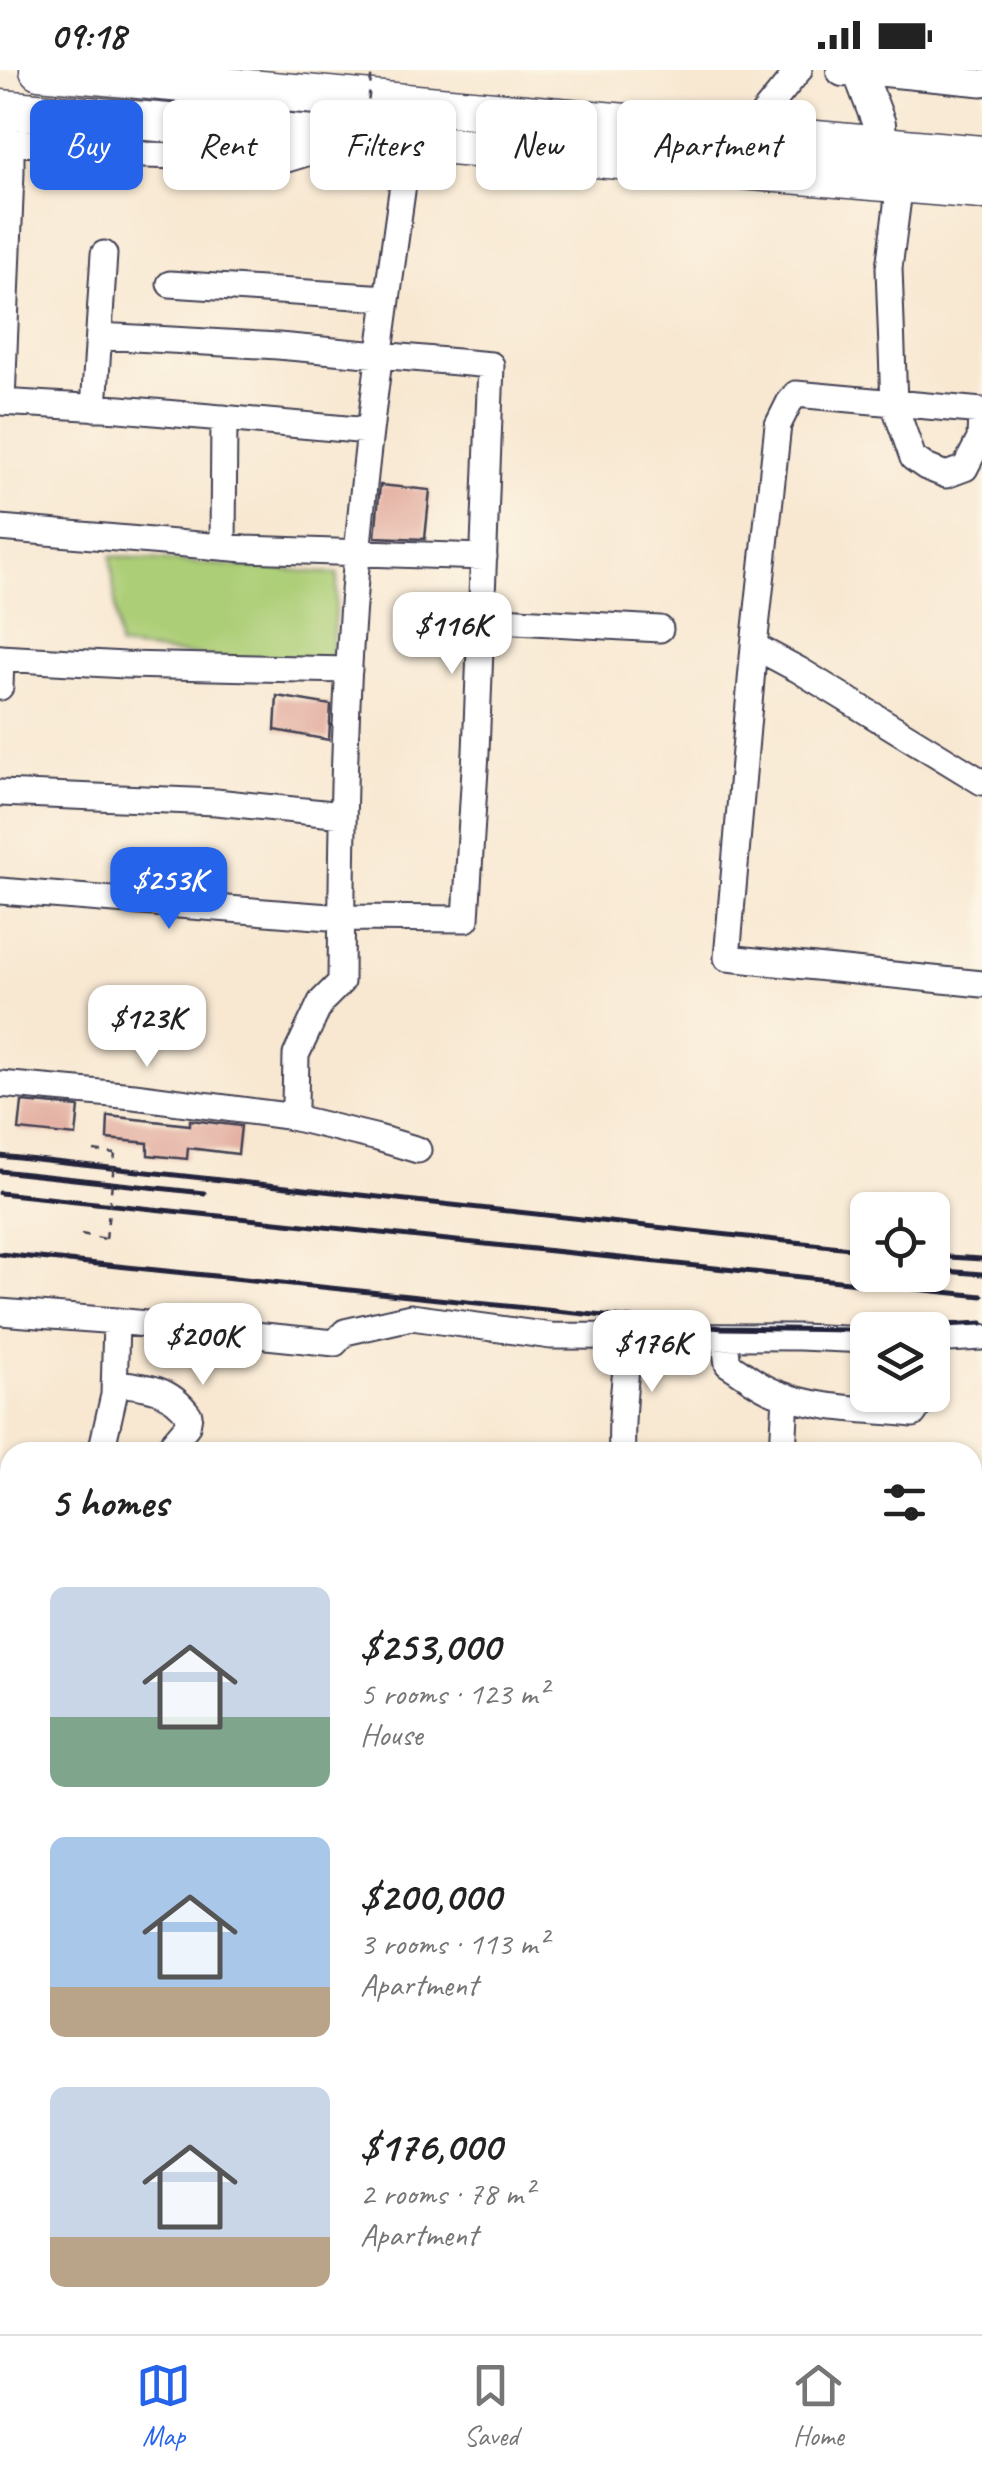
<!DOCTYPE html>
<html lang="en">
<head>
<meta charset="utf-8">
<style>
  body { margin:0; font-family:Caveat,sans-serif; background:#f2f2f2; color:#222; height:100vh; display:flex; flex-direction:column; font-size:38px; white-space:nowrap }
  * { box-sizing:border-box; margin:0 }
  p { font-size:32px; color:#767676 }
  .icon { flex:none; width:55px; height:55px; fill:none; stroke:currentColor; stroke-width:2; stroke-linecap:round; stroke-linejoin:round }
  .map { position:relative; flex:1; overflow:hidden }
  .details { position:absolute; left:0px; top:1372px; width:982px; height:892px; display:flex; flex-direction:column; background:#fff; border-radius:30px 30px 0 0; box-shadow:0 2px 8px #0004 }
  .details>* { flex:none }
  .top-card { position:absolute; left:30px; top:30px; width:922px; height:90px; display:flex; gap:20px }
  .tools { position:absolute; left:850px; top:1122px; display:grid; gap:20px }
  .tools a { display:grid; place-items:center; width:100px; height:100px; border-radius:15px; background:#fff; box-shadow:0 2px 8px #0004; font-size:50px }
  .price { position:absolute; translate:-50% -85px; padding:0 22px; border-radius:20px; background:#fff; color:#222; font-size:32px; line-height:65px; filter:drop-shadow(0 2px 5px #0008) }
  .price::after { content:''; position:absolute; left:50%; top:60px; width:30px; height:22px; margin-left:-15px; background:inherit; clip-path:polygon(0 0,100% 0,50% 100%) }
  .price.active { background:#2563eb; color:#fff }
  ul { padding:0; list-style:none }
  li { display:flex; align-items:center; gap:30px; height:250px; padding:0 50px }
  li span { display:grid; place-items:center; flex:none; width:280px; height:200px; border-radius:15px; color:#555 }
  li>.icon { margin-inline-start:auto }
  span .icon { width:120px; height:120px; fill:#fffc; stroke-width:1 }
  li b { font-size:42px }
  h2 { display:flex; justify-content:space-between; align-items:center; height:120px; padding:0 50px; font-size:42px }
  .pill { padding:0 35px; border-radius:15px; background:#fff; box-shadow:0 2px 8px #0004; font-size:35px; line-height:90px }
  .pill.active { background:#2563eb; color:#fff }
  .status { display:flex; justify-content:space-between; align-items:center; height:70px; padding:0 50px; background:#fff; direction:ltr }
  .status svg { height:28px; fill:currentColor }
  .tabs { display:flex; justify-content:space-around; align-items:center; height:140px; border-top:2px solid #e0e0e0; background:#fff; font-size:28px; color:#767676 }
  .tabs a { display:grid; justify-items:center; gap:5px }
  .tabs .active { color:#2563eb }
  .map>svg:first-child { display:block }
</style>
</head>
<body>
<div class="status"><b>09:18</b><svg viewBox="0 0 49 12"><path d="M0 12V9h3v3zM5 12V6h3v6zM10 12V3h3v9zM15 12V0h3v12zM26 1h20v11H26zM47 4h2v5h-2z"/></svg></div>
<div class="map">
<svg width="982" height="2264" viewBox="0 0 982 2264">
  <rect width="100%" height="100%" fill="#fcf5e5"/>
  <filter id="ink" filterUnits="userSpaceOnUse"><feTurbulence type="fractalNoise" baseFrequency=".01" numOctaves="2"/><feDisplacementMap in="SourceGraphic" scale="20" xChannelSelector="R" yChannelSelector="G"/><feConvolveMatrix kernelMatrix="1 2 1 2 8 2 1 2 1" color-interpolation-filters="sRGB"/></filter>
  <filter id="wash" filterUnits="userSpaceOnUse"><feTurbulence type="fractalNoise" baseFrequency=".0048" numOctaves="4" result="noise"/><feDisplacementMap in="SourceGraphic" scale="40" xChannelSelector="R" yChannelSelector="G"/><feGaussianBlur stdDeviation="2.25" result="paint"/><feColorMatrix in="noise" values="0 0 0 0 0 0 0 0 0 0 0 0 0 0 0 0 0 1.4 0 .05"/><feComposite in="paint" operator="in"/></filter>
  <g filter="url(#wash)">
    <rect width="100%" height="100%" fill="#f8e8d2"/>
    <path fill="#acce76" stroke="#677858" stroke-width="2.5" d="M111,486L338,504L330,600L119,577Z"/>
    <g id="blocks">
      <path fill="#e2ac9f" d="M380,415L430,420L425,469L375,467Z
        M277,626L331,635L329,670L275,660Z
        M22,1032L79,1037L76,1066L19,1060Z
        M108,1046L190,1055V1050L241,1056L238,1084L188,1078L187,1089L148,1085V1073L107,1069Z"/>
    </g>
  </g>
  <g filter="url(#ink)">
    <use href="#blocks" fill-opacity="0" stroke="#424052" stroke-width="2.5"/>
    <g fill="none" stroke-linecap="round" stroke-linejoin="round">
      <defs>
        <path id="minor" d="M859,1L982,13
          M747,64L799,0
          M0,70L145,85L287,89L310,82L319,67
          M412,73L407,86C384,250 360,413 350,578C343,689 342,801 341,912L321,932L296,985L295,1035L287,1046L378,1068L418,1080
          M898,128L889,198L894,334L913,388L926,397L946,405L965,398L980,369L981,341
          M170,214L387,228
          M0,332L120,339L369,361
          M2,332L11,102V72
          M94,338L104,184
          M982,341L796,324L789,333L778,355L754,576L727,888L982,914
          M0,458L245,479L484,487
          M223,477L224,348
          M481,549L660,559
          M754,576L799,600L982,712
          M0,588L125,595L349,600
          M0,617L1,588
          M0,723L216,732L343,745
          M0,821L342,848L466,849L476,682L491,295L278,276L99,266
          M0,1014L134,1026L287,1046
          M0,1242L116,1251L335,1273L345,1262L411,1247L551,1266L799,1267L868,1270
          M724,1267L728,1294C743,1303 758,1316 774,1322C817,1340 867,1339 913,1344L920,1334L921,1325
          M932,1270L982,1267
          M115,1313C146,1316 170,1318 189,1345L187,1356L165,1382
          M101,1382L114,1325L116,1251
          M622,1382C620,1343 626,1305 629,1266
          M783,1382L786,1326
          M972,1592L982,1576
          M0,1628L10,1626
          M0,1740L4,1732L10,1728
          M0,1799H10
          M972,1848L982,1851
          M0,2141L10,2140
          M492,2255L495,2264
          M669,2255L671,2264
          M843,2255L844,2264
          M877,2255L878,2264
          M959,2255L960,2264
          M174,2264L184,2255"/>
        <path id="major" d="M843,0L859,1L879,54L881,76"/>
        <path id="highway" d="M39,0L982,85
          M0,39L982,120"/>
      </defs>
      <use href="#minor" stroke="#424052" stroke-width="29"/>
      <use href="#major" stroke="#424052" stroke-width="36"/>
      <use href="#highway" stroke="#424052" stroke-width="41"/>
      <path stroke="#424052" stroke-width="2.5" stroke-dasharray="8 8" stroke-linecap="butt" d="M94,1081L115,1084
        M81,1164L106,1169"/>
      <use href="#minor" stroke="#fff" stroke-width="25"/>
      <use href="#major" stroke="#fff" stroke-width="32"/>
      <use href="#highway" stroke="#fff" stroke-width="38"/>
      <path stroke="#22223b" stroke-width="5" d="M0,1086L868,1180
        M0,1101L204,1123
        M0,1123L982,1226
        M0,1184L722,1258L850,1260L982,1253
        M932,1186L982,1189
        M932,1200L982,1204"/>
      <path stroke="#424052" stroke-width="2.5" stroke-dasharray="8 8" stroke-linecap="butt" d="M361,94L372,0
        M106,1169L115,1084"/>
    </g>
  </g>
</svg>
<div class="tools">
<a><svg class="icon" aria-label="locate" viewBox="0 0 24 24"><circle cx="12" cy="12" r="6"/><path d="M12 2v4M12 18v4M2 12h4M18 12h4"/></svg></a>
<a><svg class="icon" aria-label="layers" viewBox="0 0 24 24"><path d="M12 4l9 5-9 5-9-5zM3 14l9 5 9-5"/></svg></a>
</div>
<b class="price" style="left:452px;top:607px">$116K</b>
<b class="price active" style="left:169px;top:862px">$253K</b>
<b class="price" style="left:147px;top:1000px">$123K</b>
<b class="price" style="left:203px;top:1318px">$200K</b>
<b class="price" style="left:652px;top:1325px">$176K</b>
<div class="top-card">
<a class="pill active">Buy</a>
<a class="pill">Rent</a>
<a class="pill">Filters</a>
<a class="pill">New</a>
<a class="pill">Apartment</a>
</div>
<section class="details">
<h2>5 homes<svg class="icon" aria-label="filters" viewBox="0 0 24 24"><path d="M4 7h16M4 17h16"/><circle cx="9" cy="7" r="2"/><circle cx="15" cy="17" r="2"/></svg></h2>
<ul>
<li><span style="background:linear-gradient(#c9d6e8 65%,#7fa58c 0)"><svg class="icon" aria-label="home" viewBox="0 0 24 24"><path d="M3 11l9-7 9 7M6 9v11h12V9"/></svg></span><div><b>$253,000</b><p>5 rooms · 123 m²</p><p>House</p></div></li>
<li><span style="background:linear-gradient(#a9c7e8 75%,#b9a48a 0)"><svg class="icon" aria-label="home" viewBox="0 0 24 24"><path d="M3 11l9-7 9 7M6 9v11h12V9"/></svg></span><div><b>$200,000</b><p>3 rooms · 113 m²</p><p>Apartment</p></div></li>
<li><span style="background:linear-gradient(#c9d6e8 75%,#b9a48a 0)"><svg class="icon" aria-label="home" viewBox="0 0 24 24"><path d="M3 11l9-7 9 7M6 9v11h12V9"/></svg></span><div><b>$176,000</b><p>2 rooms · 78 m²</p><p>Apartment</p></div></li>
</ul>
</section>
</div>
<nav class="tabs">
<a class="active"><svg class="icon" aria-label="map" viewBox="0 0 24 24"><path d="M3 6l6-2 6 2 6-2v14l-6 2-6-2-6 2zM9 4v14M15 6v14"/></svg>Map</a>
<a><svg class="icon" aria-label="saved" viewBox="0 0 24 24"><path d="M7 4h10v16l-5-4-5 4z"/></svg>Saved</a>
<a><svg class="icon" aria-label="home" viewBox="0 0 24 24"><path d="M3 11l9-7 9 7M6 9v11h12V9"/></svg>Home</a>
</nav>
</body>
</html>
